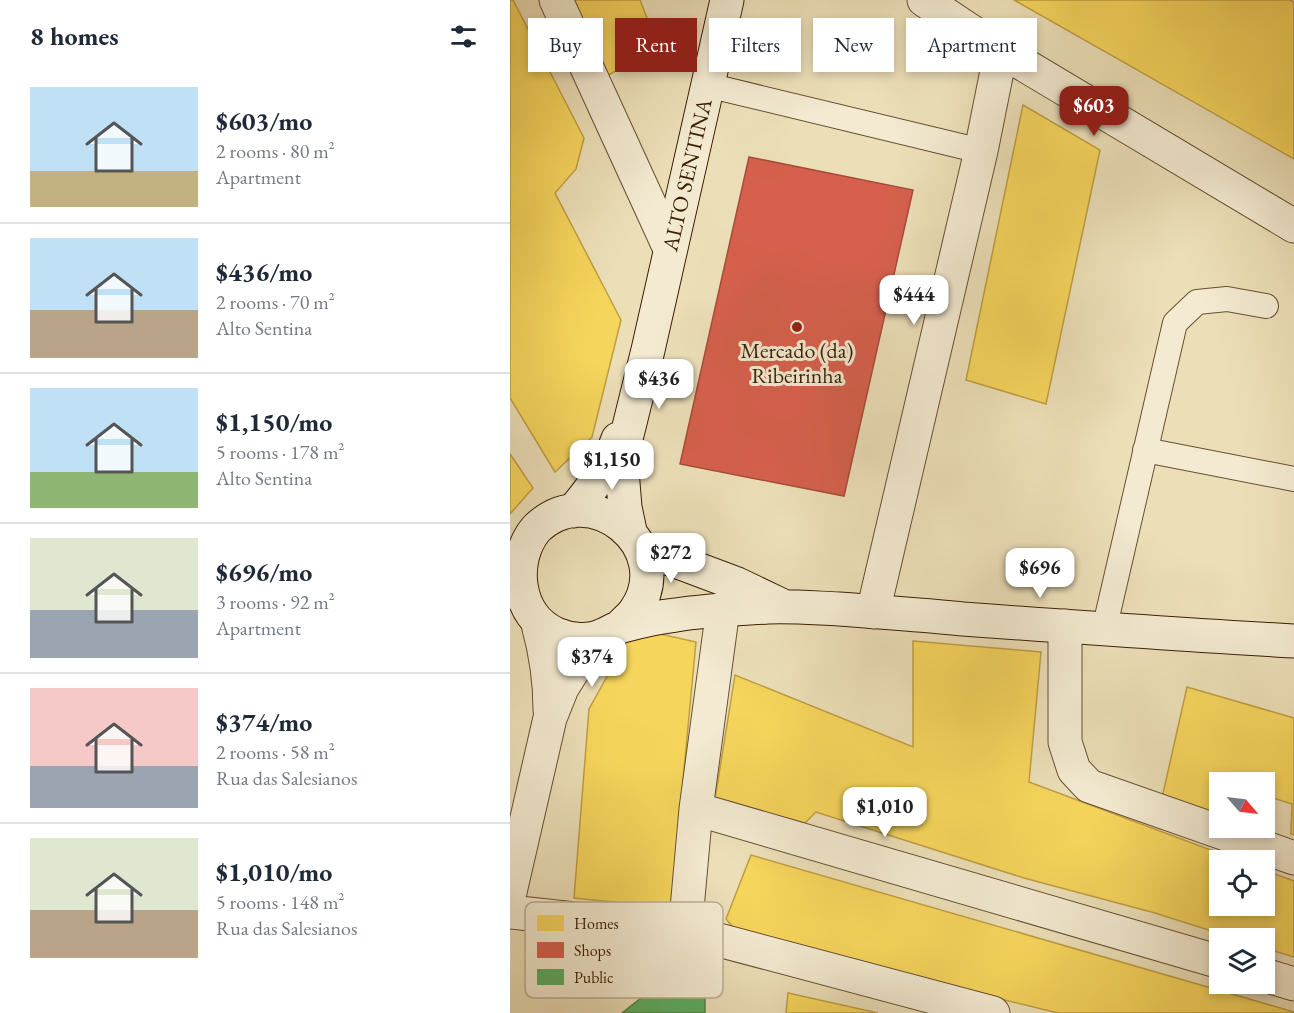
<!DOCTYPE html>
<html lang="en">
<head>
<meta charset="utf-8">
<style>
  body { margin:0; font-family:"EB Garamond",serif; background:#f6f6f7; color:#1f2937; height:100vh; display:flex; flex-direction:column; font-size:22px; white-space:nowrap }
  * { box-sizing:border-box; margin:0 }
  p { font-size:20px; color:#747a83 }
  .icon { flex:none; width:33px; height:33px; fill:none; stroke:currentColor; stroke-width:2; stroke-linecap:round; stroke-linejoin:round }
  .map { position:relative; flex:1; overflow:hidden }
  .details { display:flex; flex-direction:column; background:#fff; width:510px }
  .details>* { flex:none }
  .guide { position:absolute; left:18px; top:18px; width:570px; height:54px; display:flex; gap:12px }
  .needle { width:39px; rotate:118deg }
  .controls { position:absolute; left:699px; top:772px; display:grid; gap:12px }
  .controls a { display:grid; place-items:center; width:66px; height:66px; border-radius:0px; background:#fff; box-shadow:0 3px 9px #0003; font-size:30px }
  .price { position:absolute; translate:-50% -51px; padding:0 14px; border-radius:12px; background:#fff; color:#222; font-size:20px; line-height:39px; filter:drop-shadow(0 2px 3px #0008) }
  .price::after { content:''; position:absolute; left:50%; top:36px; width:18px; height:14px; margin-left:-9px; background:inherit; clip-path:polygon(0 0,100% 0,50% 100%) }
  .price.selected { background:#8f2418; color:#fff }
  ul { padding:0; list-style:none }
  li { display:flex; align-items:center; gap:18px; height:150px; padding:0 30px }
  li+li { border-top:2px solid #e0e1e3 }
  li span { display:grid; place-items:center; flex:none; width:168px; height:120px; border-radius:0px; color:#555 }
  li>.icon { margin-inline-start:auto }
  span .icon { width:72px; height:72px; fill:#fffc; stroke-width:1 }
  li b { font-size:26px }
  h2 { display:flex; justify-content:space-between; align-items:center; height:72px; padding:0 30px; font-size:26px }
  .chip { padding:0 21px; border-radius:0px; background:#fff; box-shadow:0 3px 9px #0003; font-size:21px; line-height:54px }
  .chip.selected { background:#8f2418; color:#fff }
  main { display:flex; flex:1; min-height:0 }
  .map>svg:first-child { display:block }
</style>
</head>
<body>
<main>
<section class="details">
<h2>8 homes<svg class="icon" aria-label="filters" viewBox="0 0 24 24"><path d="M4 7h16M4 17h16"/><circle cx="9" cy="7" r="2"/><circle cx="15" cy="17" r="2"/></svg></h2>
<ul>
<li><span style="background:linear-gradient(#bfe0f5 70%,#c2b280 0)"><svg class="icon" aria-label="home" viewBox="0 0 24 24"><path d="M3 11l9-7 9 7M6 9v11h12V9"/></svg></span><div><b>$603/mo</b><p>2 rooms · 80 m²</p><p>Apartment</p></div></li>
<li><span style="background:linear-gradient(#bfe0f5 60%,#b9a48a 0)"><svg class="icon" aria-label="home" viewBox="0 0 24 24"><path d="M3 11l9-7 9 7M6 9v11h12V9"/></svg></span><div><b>$436/mo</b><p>2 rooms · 70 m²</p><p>Alto Sentina</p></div></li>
<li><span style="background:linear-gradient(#bfe0f5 70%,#8fb573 0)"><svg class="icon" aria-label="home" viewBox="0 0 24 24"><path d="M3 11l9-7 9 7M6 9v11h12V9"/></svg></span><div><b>$1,150/mo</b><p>5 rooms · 178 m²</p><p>Alto Sentina</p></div></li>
<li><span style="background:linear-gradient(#dfe7d0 60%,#9aa5b1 0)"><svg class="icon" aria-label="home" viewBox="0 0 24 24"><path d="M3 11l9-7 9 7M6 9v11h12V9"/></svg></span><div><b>$696/mo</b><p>3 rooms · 92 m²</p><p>Apartment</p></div></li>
<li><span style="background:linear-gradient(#f6c9c9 65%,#9aa5b1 0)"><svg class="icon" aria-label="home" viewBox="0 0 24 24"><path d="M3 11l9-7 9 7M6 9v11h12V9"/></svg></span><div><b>$374/mo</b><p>2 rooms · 58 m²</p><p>Rua das Salesianos</p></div></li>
<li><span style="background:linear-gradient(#dfe7d0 60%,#b9a48a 0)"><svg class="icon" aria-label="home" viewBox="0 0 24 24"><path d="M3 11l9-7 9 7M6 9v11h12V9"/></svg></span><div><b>$1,010/mo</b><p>5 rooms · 148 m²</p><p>Rua das Salesianos</p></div></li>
</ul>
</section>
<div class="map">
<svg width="784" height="1013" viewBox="0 0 784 1013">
  <rect width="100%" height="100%" fill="#ecdfb8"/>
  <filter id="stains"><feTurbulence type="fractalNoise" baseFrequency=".00333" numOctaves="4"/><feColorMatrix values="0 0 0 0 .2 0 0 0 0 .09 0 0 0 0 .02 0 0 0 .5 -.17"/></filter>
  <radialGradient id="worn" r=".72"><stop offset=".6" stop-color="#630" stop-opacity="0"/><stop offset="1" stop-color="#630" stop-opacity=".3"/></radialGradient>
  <path fill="#f6d55c" stroke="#be9e41" stroke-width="1.5" d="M0,0H3L74,138L66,169L45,193L111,320L82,437L45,472L0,398Z
    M50,0H130L148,46L87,82Z
    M504,0H780L784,2V159Z
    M513,105L590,150L536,404L456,380Z
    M0,454L23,488L0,514Z
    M124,628L186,642L161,908L64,898L79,709Z
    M403,641L531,652L519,782L730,861H710V906H754V870L784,881V957L754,948V939H727L645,913L514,878L306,812L295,823L205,799L225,675L403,747Z
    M677,687L784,718V835L781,834L782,804L754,795V783H710V819L652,798Z
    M241,855L784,1012V1013H548L230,935L216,919Z
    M278,993L368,1013H276Z"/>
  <path fill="#d6604d" stroke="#a84c37" stroke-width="1.5" d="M239,157L403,190L334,496L170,464Z"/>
  <path fill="#5aae61" stroke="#518345" stroke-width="1.5" d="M145,987H195V1013H112Z"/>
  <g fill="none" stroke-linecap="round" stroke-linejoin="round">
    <defs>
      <path id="lane" d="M197,85L471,151
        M635,450L784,479
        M594,630L665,323L687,302L717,299L756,306"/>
      <path id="street" d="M46,0L160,249
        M414,0L491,51L784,226
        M363,612L471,151L491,51
        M28,624C36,653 40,680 40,710
        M555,626V742L564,770L579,786L784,858
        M186,809L213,609
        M0,892L40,718L52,688L69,661L90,637
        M0,912L175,931L483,1013
        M175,931L186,809L710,962
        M754,975L784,984"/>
      <path id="secondary" d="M63,511C82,489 98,467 108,439
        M120,531L115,507L111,459L138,350L217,0
        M131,548L227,584L271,605
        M110,627C114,622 121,617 125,611C169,548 80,475 26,529C0,561 6,616 46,634C60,640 79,642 93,635C100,632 106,628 113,626C130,621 148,617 166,615C196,610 227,609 258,607C282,606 305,608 329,609C370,612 412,615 453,619C563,627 674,635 784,641"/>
    </defs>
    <use href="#lane" stroke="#674f30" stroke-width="26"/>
    <use href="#street" stroke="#674f30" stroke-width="35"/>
    <use href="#secondary" stroke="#3b1f03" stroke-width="35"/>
    <use href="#lane" stroke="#f3ead1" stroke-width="24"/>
    <use href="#street" stroke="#f3ead1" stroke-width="33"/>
    <use href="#secondary" stroke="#f3ead1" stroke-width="33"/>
  </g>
  <circle fill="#8f2418" stroke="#f3ead1" stroke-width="2" cx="287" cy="327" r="6"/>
  <g text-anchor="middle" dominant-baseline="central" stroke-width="6" stroke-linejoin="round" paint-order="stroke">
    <g font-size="22" fill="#3b1f03" stroke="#f3ead1">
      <text transform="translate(177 175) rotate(-77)">ALTO SENTINA</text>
    </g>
    <g font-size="22" fill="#3b1f03" stroke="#f3ead1">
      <text x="287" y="350">Mercado (da)<tspan x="287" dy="25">Ribeirinha</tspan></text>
    </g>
  </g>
  <rect x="15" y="902" width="198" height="96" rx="9" fill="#f3ead1" stroke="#bcad93" stroke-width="1.5"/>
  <rect x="27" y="915" width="27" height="16" fill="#f6d55c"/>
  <rect x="27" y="942" width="27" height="16" fill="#d6604d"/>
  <rect x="27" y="969" width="27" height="16" fill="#5aae61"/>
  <g font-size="16" fill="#3b1f03">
    <text x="64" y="929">Homes</text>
    <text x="64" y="956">Shops</text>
    <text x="64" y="983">Public</text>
  </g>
  <rect width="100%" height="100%" filter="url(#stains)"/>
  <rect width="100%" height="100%" fill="url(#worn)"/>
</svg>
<div class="controls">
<a><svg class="needle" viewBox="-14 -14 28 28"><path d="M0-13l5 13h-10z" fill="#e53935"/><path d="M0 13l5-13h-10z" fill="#747a83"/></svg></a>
<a><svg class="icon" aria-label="locate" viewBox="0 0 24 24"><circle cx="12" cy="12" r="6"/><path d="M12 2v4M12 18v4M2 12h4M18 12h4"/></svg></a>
<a><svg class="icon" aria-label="layers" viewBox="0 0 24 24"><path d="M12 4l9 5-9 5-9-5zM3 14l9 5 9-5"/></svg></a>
</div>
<b class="price selected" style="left:584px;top:137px">$603</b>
<b class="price" style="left:404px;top:326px">$444</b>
<b class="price" style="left:149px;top:410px">$436</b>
<b class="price" style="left:102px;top:491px">$1,150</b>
<b class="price" style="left:161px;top:584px">$272</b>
<b class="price" style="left:530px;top:599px">$696</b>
<b class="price" style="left:82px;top:688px">$374</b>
<b class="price" style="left:375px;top:838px">$1,010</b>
<div class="guide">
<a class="chip">Buy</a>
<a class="chip selected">Rent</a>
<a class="chip">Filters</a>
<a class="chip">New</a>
<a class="chip">Apartment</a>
</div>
</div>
</main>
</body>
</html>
